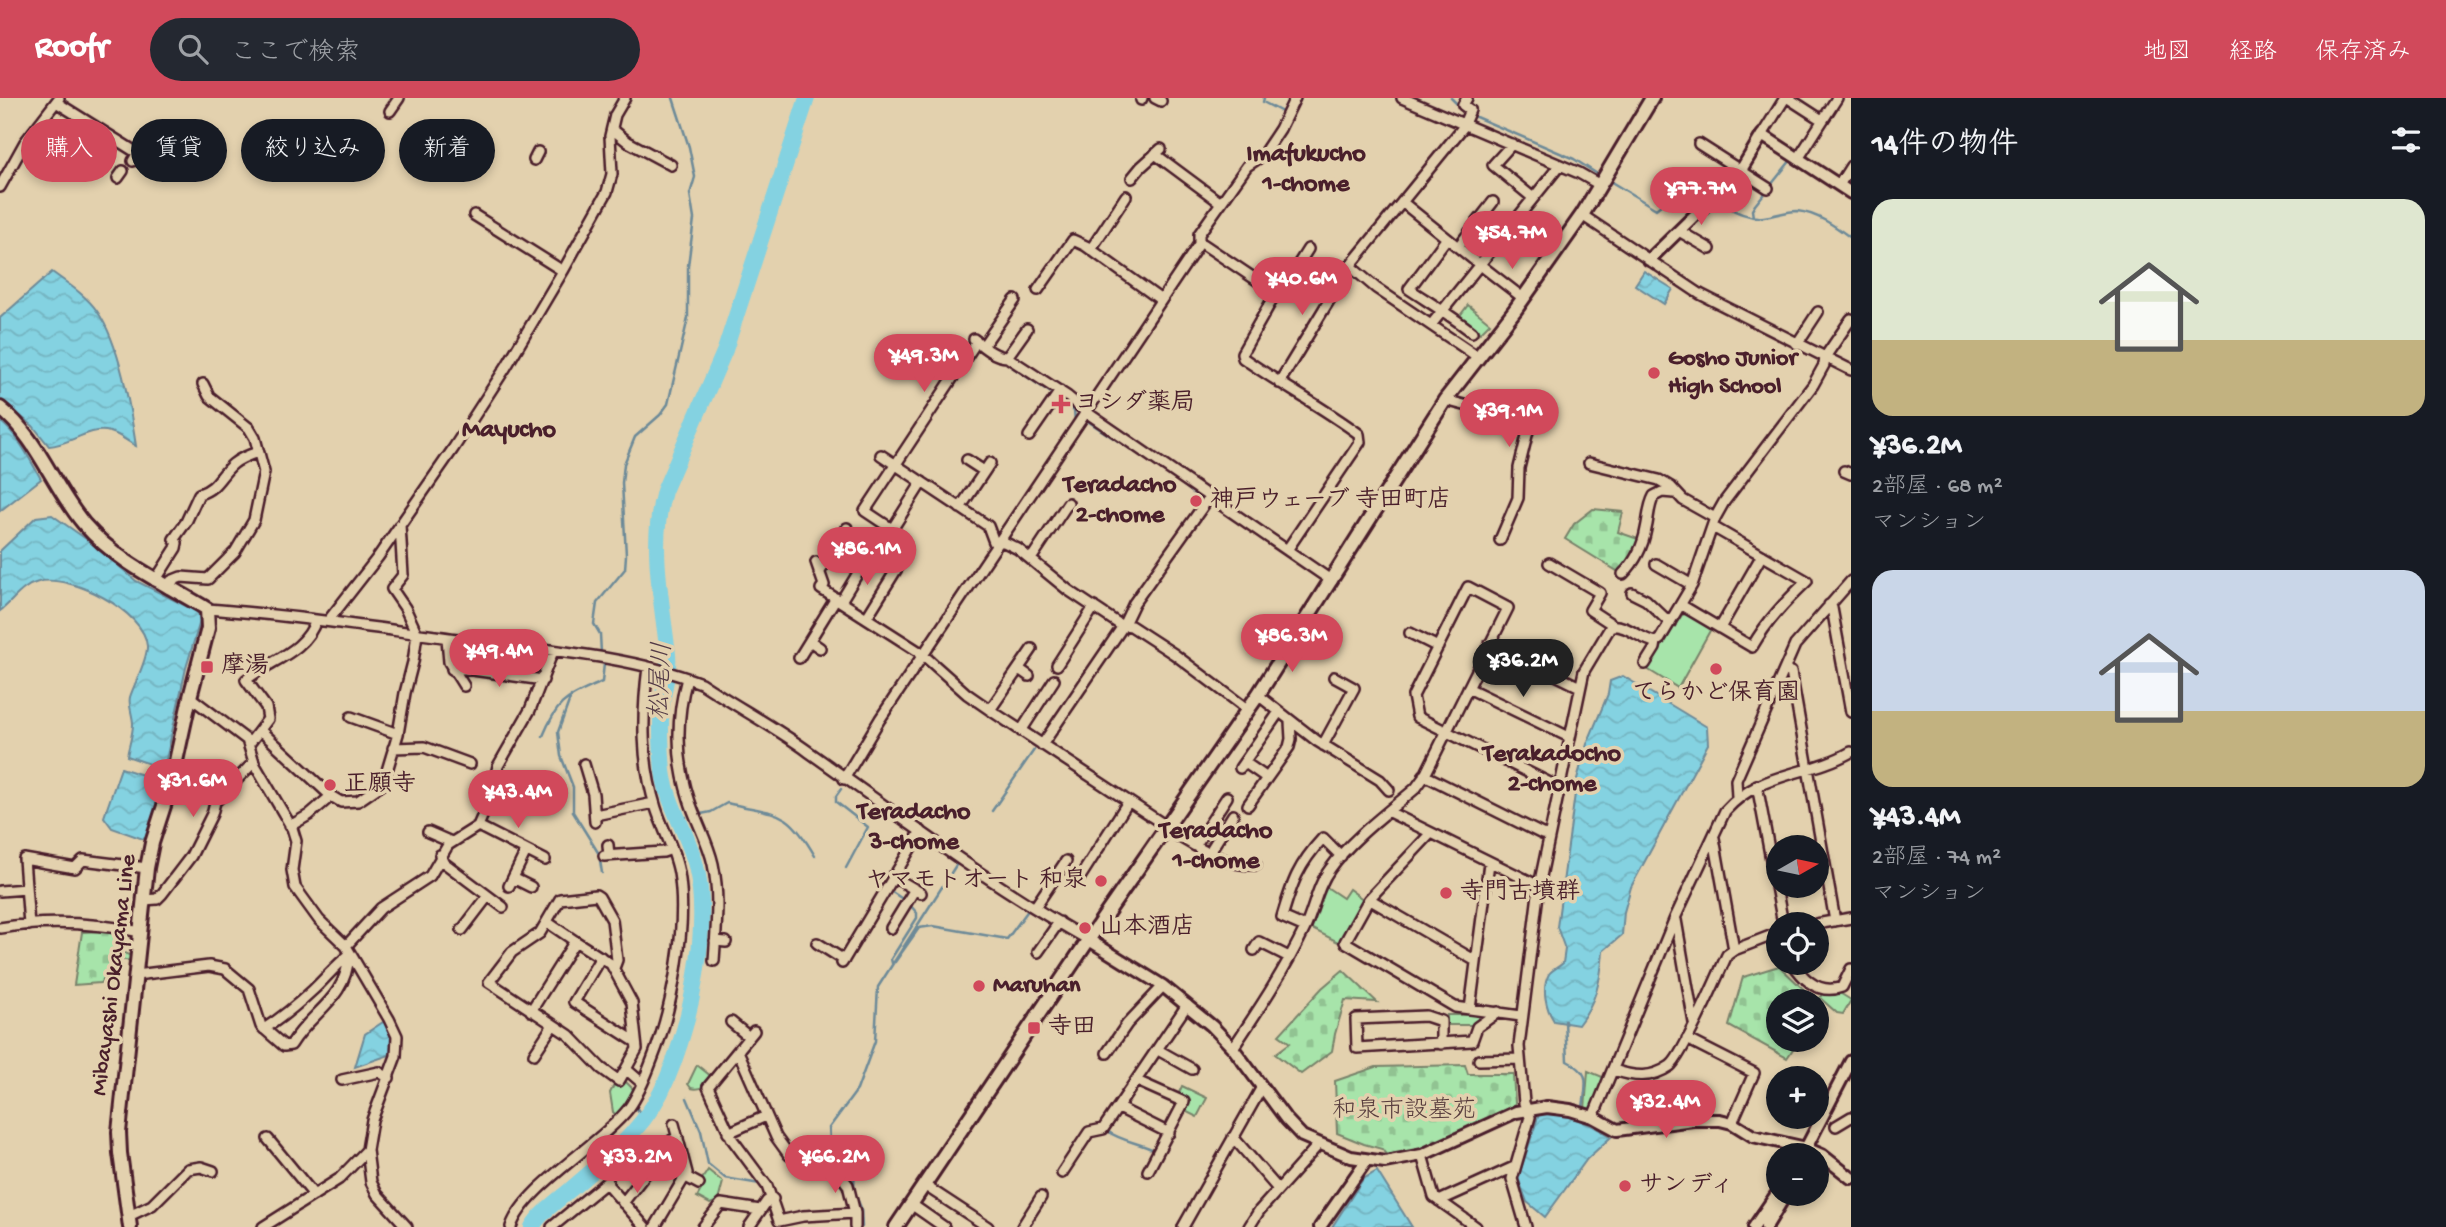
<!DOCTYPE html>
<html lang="ja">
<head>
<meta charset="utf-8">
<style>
  body { margin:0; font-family:"Gochi Hand","Klee One",sans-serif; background:#242831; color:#f1f3f6; height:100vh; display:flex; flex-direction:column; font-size:26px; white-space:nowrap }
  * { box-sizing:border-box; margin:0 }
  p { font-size:23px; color:#9ea1a6 }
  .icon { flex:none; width:38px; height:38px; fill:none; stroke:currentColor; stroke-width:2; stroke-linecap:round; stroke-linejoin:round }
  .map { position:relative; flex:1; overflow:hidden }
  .details { display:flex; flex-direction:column; background:#171b24; width:595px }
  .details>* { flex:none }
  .banner { position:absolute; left:21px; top:21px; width:665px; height:63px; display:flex; gap:14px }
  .needle { width:46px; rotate:81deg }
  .fabs { position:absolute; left:1766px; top:737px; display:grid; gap:14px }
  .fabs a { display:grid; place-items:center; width:63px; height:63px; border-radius:50%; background:#171b24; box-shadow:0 4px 10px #0003; font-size:35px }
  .price { position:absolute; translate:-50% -60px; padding:0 16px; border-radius:24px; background:#d1495b; color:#fff; font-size:23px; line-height:46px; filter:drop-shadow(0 2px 4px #0008) }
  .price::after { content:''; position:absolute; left:50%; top:42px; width:21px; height:16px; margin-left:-10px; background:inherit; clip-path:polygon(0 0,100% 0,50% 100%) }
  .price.on { background:#222; color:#fff }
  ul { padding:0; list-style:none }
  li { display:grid; align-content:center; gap:14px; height:371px; padding:0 21px }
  li span { display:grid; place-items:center; height:217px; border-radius:21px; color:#555 }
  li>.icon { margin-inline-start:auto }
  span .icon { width:126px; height:126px; fill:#fffc; stroke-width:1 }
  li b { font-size:30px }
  h2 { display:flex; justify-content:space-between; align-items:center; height:84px; padding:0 21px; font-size:30px }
  .pill { padding:0 24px; border-radius:32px; background:#171b24; box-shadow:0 4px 10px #0003; font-size:24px; line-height:63px }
  .pill.on { background:#d1495b; color:#fff }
  header { display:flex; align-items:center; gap:42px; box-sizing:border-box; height:98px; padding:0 35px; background:#d1495b; color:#fff }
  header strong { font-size:33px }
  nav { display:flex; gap:38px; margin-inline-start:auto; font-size:24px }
  .search { width:490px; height:63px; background:#242831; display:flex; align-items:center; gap:18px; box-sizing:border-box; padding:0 24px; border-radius:38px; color:#9ea1a6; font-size:26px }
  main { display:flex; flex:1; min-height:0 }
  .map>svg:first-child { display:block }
</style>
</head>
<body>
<header>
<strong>Roofr</strong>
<div class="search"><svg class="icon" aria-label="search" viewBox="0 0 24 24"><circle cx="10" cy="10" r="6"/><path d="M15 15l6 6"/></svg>ここで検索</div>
<nav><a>地図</a><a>経路</a><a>保存済み</a></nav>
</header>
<main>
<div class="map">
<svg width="1851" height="1129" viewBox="0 0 1851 1129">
  <defs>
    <pattern id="cemetery-stones" width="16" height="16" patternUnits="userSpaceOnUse" patternTransform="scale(1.75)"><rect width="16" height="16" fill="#a7e4aa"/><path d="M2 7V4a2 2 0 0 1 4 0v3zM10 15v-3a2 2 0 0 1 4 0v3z" fill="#91c392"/></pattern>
    <pattern id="water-waves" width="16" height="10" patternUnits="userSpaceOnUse" patternTransform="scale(1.75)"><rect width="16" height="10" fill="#84d2e1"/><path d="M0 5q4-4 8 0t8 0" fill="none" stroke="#74b4c1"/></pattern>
  </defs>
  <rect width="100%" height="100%" fill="#e3d1ae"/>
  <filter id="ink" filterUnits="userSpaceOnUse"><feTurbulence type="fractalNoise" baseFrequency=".0143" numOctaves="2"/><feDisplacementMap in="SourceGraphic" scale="14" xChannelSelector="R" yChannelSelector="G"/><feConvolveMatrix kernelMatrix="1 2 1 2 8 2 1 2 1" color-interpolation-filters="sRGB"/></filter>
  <g filter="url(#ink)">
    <path fill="#a7e4aa" stroke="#78826a" stroke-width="2" d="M1468,207L1490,225L1480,235L1459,219Z
      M1689,515L1712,529L1678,590L1647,571L1682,517Z
      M1325,788L1343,800L1349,791L1364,802L1340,845L1310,830Z
      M1838,894L1851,902L1843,916L1837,915L1820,900L1822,895Z
      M1447,917H1479L1484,918L1473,927H1447Z
      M697,967L712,979C706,987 701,993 691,990L688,986Z
      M1588,973L1605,980L1591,1011L1586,1012L1585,1011Z
      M625,983L634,992L629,1001L631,1002L617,1018L613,1014L610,995L615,985L621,988Z
      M1182,988L1207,1000L1197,1019L1183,1012L1178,997Z
      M708,1072L723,1084L718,1103L710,1106L697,1099L701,1092L697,1089Z"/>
    <path fill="url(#cemetery-stones)" stroke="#78826a" stroke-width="2" d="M1593,411L1623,414L1618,434L1641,442L1622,476L1565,441L1574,426Z
      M106,833L124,839V855L132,858V863L119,861L100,885L74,887L82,834Z
      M1779,868L1816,903H1778V942H1799L1787,960L1729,928L1743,879Z
      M1343,872L1377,904L1345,902L1335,936L1332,953L1301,976L1275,956L1290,945L1279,937L1322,890Z
      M1465,967L1468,976H1513L1515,1005L1512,1010L1418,1054L1387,1058L1382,1051L1364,1046L1337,1035L1335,983L1376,969Z"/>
    <path fill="url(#water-waves)" stroke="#6d8a98" stroke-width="2" d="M1644,173L1673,191L1664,206L1635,187Z
      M52,174C67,185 87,198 97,213C120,246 130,309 136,348C128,344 119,336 110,334C89,328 70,347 49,348L33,328L0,302V220Z
      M0,323C19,338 29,360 41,381L0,413Z
      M52,417L96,448L136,483L198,514L200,523L186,570L164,671L127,658C129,647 133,636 133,626C133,617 128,608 130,599C134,586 148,561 147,548C145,513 69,475 38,484C22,488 13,503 0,513V453L36,419Z
      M1623,578L1707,629L1708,646L1631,789L1624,814L1622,837L1603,853C1601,882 1596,904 1578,927L1554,923C1546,911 1541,890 1549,876C1552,872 1560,868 1563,865L1565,851L1557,829L1577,681L1587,646L1608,596L1610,583Z
      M121,670L162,683L163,691L148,739L143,741L112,730L104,719Z
      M386,922L392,943V956L355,969L365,936Z
      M1539,1016C1568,1016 1588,1023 1611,1039L1587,1061L1545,1119L1527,1104L1518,1080Z
      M1377,1073L1412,1129H1332L1363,1081Z"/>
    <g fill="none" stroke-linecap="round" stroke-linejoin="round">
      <path stroke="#6d8a98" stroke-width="2.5" d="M1264,0L1263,4L1284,15
        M1451,0L1463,12
        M1471,17L1574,61L1599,77
        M1797,53L1824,12
        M1608,82L1656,111C1673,96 1683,92 1705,98
        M1718,104C1733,112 1747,121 1764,119C1775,118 1786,113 1797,113C1817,115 1835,128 1851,140
        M1753,119L1752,112L1755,107L1791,62
        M1012,269L1060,301L1074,313L1075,323
        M1075,324L1079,316
        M1089,324L1174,380L1202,402
        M601,555L600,536L594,526L597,505L625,471L626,457L622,385L624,366L635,339L660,317L668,306L688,220V168L694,121L690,96L695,79L689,49L673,0
        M571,598L558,634L561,658L573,689V714L599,756L602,775
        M543,638C559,600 566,601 602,584L604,566
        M839,682L840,684
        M841,691L836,698V704L868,729L846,770
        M992,713L1034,652
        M701,716L711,714L727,705C778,717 787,709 815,758
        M678,721L686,719
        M889,792L904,802
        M892,865L895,864L919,830L933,828L1007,841L1029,811
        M892,865L891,861L917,820V815L909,806
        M1565,923L1567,963C1593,976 1585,985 1583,1011
        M687,1000L701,1033L708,1066L725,1080L760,1086
        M636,1009L644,1022
        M1107,1033C1121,1043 1140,1045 1156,1053
        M862,1129L861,1110L854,1093L855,1059L847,1049L830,1042L829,1030L857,992L875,943L878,889L958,764"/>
      <path stroke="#84d2e1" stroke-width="16" d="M532,1129C541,1114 557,1103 570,1092C608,1059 648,1029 667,981C691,924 711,829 696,768C688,735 667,706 663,673C661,650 660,627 662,604C664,588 670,573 668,557C662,503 649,446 664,393L725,252L807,0"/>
      <defs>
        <path id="minor" d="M1155,0L1161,3
          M1402,0L1579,75L1600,87
          M1788,0L1822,22
          M1141,2L1142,0
          M56,4L155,66
          M390,13L399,0
          M1463,28L1470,12L1463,7L1467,0
          M612,31L628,44L671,67
          M1762,37L1785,0
          M1512,46L1493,67L1532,99
          M1699,46L1768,90
          M1155,56L1221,105
          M1798,61L1837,0
          M534,62L538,54
          M133,63L143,46
          M118,80L123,73
          M1132,80L1141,69L1161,51
          M1839,87L1851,68
          M0,89L25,44L59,0
          M1402,104L1479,166
          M474,117L563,173
          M1582,117L1700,196L1851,272
          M1679,133L1710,151
          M1447,140L1409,191C1430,205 1452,218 1472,234
          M1199,146H1203L1276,195L1242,255L1243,260C1281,287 1321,308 1359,336L1360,344L1287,452
          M1458,149L1493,104
          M1091,151L1126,98
          M1350,168L1376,190L1478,259
          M1483,169L1523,200
          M1038,192L1073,142L1086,148L1161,202
          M1276,195L1282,192L1308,151
          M1431,227L1560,67
          M974,241C983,249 995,259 1007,259L1067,298L1086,314L1332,483
          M1797,246L1818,214
          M983,248L1015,202
          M1007,259L1027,231
          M1279,285L1350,168L1464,28
          M1445,302L1525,323L1529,329L1519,370L1518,400L1500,442
          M1029,338L1060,293
          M881,357L988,428L994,444H1004L1018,451L1068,492L1119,526L1131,528L1174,556L1247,611
          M967,362L984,373
          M1589,365L1659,382L1671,389L1683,402L1715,420
          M1844,373L1851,376
          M960,410L990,365
          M892,431L865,413L977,243
          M888,438L922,384
          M1031,461L1068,405
          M816,464L824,487L821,491L921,555L967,596L993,614L1166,728L1168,732C1196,748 1223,768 1256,767
          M1549,465L1600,495L1590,512L1613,527
          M1656,466L1692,487
          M819,475L847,430
          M1623,476C1635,464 1643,448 1646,431C1649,419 1648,409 1654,398L1662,394L1674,395
          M155,483L176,450L177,445L174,441L186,424L199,396C218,390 219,378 233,366C240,360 249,357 258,354
          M168,490L171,483L181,479L208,481L235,454L254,422L264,374L255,340L249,330L209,298L203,286
          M1632,495L1646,502L1670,525
          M841,503L867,460
          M1681,507L1752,549C1767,523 1785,504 1807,483L1713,429
          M1829,507L1832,510L1851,614
          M207,511C294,517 380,531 466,542C544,552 627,557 701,585C737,609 775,629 809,654C900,718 991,788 1089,842
          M867,519L898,469
          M328,523L378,459L453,351L506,269L563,173L607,94L612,76L610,38L615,17L625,0
          M1720,530L1762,457
          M1410,535L1438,549
          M447,540L449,564L464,588
          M810,543L820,550
          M1490,545L1580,589
          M799,560L836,500
          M1645,566L1655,550L1656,544
          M1057,567L1094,509
          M452,571L458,570L543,582
          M1019,571L1029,578
          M1784,572L1791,574L1835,823
          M687,580C676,620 676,661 689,701C696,724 708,743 713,766C720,799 716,830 714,863
          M1468,590L1569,639
          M1258,597L1317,643L1380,682L1389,692
          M190,599L247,642L255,667L292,730L296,743L292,772L295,789L319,822L346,848L389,921L397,938L396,958L372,1022L367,1052L339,1081L263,1129
          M990,612L1032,551
          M351,619L398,636
          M261,633L331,698L341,704L358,703L383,686L398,636L405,595L413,564L417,536L405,510L392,491L403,477L400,427
          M1021,633L1054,582
          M249,646L268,621L266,609L246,582C270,562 305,555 316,522
          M1042,647L1123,528L1134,505L1206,404L1211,400
          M1323,647L1354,590L1334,579
          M393,650L424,649L470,666
          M1244,664L1267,680
          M584,666L593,696L595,724
          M1240,670L1279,614
          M1424,677L1542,736L1549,737
          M844,681L880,621L1199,146V136L1247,68L1262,58L1280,31L1295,0
          M1757,687L1783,826
          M1737,699L1736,682L1795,547L1851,483
          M1248,707L1289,649L1291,641L1290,624
          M1389,714L1539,788
          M595,717L654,705
          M290,728L309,717L331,698
          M478,728L545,762
          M428,734L451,744
          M1431,735L1369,801L1345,844L1455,909L1521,918
          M1714,740L1734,852
          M608,747L609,757
          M1195,748L1227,699
          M1209,755L1233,717
          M440,757L443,764L503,809
          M604,758L663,754L672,751
          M892,778L921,795
          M513,780L531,789
          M1077,784L1128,704
          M509,788L526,753
          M0,793L26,791
          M1369,801L1476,863
          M144,802L157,801L162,796L191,758L212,716L215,704L254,664
          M1035,809L1066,763
          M1676,822L1694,925
          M547,824L575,843
          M1816,826L1851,820
          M29,827L24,761L75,770L83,762L147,770
          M1305,829L1282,819C1292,785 1298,767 1323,740L1341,758
          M0,830C45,822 96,825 141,834
          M891,830L915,791
          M462,832L488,798
          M715,843L726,844
          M817,845L844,862
          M346,848L381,810L430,778L448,747L478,728L491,698L498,668L530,612L553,553
          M1254,852L1259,844L1289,859
          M1038,854L1059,824
          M601,859L574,904L636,944
          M1792,864C1804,883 1820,897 1842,889L1851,871
          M842,865L921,733
          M614,870L617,862L612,822L599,799L596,797L560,801L540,835L512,854L489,884L569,937L601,970L619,983L626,971L642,985
          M136,877L209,868L225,871L249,891L261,928L284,948L291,947C311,913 346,903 349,857
          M1470,911L1489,765
          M531,913L575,843L611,866L632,905L637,951L626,971
          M731,924L749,939
          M264,931C281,920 297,907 313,892C325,881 335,868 349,857
          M754,933L708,989L732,1041L767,1088L779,1123L803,1118L855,1115V1129
          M1687,941L1754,975L1732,1025
          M1441,946V923L1426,918L1356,921L1357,950L1472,943L1477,929L1498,914
          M1233,950C1259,911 1285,872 1305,830C1314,811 1317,788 1330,771C1351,741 1388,714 1416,690L1424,679L1508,510L1468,489L1413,598L1417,619L1552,686L1559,687
          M1158,952L1192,971
          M738,953L776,1039L789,1057
          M1107,955L1127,926L1163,888
          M534,956L553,927
          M1479,962L1520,961
          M1614,972C1634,979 1651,981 1670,968C1681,961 1719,875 1727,857L1734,852L1778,835
          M342,982L379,974L389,980
          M1137,983L1184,1004L1148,1073
          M1119,1010L1169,1035
          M1593,1019L1675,820L1725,713C1760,673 1809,678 1851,654
          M1836,1028L1851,1019
          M728,1035L766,1018
          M1233,1039L1278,1091
          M268,1041L314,1097
          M367,1052L371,1084L377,1096L407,1129
          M1422,1057L1434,1099L1476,1129
          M836,1071L848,1087L855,1115
          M1062,1075L1089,1034L1103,1031L1187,907
          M686,1079L699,1086
          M606,1085L645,1129
          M924,1087L988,1129
          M1439,1103L1514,1069
          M623,1105L672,1042L678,1040
          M911,1106L944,1129
          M129,1118L152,1107L188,1071L201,1069L213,1073
          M511,1129C524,1089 601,1046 629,1010C639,996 646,978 652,962C672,912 688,828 679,775C675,752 663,732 656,710C641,664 642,616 648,569
          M552,1129L608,1083
          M655,1129L687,1075L674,1026
          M703,1129L721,1106L760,1112
          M749,1129L767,1103L773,1101
          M1022,1129L1041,1099
          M1183,1129L1262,989
          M1249,1129L1259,1113L1319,1046
          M1526,1129L1512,1081L1530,1019L1524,1005L1519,948L1539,788L1584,573L1611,528C1628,526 1640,542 1656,544L1660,541L1692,487L1715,420L1724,404L1813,287L1824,267L1825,259L1851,221"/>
        <path id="tertiary" d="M1649,162L1741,72L1762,37L1851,95
          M1089,842L1163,888L1212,928L1233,950L1286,1021L1302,1038L1351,1059L1385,1064L1422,1057L1516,1014L1547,1009L1570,1012L1593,1019L1617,1032L1693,1022H1720L1732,1025L1753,1038L1806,1050L1822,1057L1851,1080
          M1804,1054L1851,963
          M1320,1129L1366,1063
          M1754,1129L1778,1094
          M1766,1129L1786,1096"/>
        <path id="secondary" d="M0,310C38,340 53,389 84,426C119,466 163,484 207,511L208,530L190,599L171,686L152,745L147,770L119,1034L120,1055L130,1129
          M896,1129L1093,835L1258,597L1445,302L1515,212L1582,117L1652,0"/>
      </defs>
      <use href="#minor" stroke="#4a1f2b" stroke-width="14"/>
      <use href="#tertiary" stroke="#4a1f2b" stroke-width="16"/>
      <use href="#secondary" stroke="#4a1f2b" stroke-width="18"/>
      <use href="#minor" stroke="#e3d1ae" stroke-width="9"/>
      <use href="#tertiary" stroke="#e3d1ae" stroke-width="10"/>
      <use href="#secondary" stroke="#e3d1ae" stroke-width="12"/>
    </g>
  </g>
  <g fill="#d1495b" stroke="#e3d1ae" stroke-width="2.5">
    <circle cx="1654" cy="275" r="7"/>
    <path d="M1057.5 295.5h7v7h7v7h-7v7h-7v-7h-7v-7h7z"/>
    <circle cx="1196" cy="403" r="7"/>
    <rect x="200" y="562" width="14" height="14" rx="3.5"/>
    <circle cx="1716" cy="571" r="7"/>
    <circle cx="330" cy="687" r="7"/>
    <circle cx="1101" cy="783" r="7"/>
    <circle cx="1446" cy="795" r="7"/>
    <circle cx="1085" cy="830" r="7"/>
    <circle cx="979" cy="888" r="7"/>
    <rect x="1027" y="923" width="14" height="14" rx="3.5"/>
    <circle cx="1625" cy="1088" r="7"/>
  </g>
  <g text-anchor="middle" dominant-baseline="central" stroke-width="7" stroke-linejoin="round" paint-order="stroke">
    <g font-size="24" font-weight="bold" fill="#4a1f2b" stroke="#e3d1ae" text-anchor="start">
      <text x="1668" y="261">Gosho Junior<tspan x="1668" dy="28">High School</tspan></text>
      <text x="1075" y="306">ヨシダ薬局</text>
      <text x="1210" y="403">神戸ウェーブ 寺田町店</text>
      <text x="221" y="569">摩湯</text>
      <text x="1716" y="596" text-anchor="middle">てらかど保育園</text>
      <text x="344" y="687">正願寺</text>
      <text x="1087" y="783" text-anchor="end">ヤマモトオート 和泉</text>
      <text x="1460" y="795">寺門古墳群</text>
      <text x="1099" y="830">山本酒店</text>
      <text x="993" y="888">Maruhan</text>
      <text x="1048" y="930">寺田</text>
      <text x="1639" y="1088">サンディ</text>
    </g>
    <g font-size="24" fill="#4a1f2b" stroke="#e3d1ae">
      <text transform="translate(115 877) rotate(-83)">Mibayashi Okayama Line</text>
    </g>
    <g font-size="24" fill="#583d3e" stroke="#e3d1ae">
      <text x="1404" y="1013">和泉市設墓苑</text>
    </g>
    <g font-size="26" font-weight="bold" fill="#4a1f2b" stroke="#e3d1ae">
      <text x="1306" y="57">Imafukucho<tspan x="1306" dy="30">1-chome</tspan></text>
      <text x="509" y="333">Mayucho</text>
      <text x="1120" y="388">Teradacho<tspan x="1120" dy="30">2-chome</tspan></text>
      <text x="1552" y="657">Terakadocho<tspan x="1552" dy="30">2-chome</tspan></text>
      <text x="914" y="715">Teradacho<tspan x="914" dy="30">3-chome</tspan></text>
      <text x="1216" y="734">Teradacho<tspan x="1216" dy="30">1-chome</tspan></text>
    </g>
    <g font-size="26" font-style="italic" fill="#533a46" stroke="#e3d1ae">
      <text transform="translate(663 583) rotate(-87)">松尾川</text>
    </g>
  </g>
</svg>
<div class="fabs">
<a><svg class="needle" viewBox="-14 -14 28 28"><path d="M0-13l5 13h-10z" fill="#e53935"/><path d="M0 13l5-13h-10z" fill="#9ea1a6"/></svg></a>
<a><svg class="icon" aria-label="locate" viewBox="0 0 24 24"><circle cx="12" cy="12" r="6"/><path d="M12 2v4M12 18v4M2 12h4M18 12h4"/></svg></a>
<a><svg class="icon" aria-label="layers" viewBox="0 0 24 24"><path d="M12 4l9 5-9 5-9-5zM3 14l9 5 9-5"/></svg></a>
<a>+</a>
<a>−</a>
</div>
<b class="price" style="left:1701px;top:129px">¥77.7M</b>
<b class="price" style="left:1512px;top:173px">¥54.7M</b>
<b class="price" style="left:1302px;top:219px">¥40.6M</b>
<b class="price" style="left:924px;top:296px">¥49.3M</b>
<b class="price" style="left:1509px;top:351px">¥39.1M</b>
<b class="price" style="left:867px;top:489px">¥86.1M</b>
<b class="price" style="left:1292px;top:576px">¥86.3M</b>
<b class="price" style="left:499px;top:591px">¥49.4M</b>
<b class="price on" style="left:1523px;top:601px">¥36.2M</b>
<b class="price" style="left:193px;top:721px">¥31.6M</b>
<b class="price" style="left:518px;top:732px">¥43.4M</b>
<b class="price" style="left:1666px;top:1042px">¥32.4M</b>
<b class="price" style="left:637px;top:1097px">¥33.2M</b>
<b class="price" style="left:835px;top:1097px">¥66.2M</b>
<div class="banner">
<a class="pill on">購入</a>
<a class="pill">賃貸</a>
<a class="pill">絞り込み</a>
<a class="pill">新着</a>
</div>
</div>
<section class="details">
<h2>14件の物件<svg class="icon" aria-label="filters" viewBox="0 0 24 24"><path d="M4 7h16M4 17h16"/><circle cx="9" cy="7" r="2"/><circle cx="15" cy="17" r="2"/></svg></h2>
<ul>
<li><span style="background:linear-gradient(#dfe7d0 65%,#c2b280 0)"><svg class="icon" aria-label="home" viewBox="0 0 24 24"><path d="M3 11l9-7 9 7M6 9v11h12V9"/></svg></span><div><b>¥36.2M</b><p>2部屋 · 68 m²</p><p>マンション</p></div></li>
<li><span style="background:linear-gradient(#c9d6e8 65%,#c2b280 0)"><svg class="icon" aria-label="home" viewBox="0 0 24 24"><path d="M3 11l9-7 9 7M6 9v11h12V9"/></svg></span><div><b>¥43.4M</b><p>2部屋 · 74 m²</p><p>マンション</p></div></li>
</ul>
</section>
</main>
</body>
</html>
